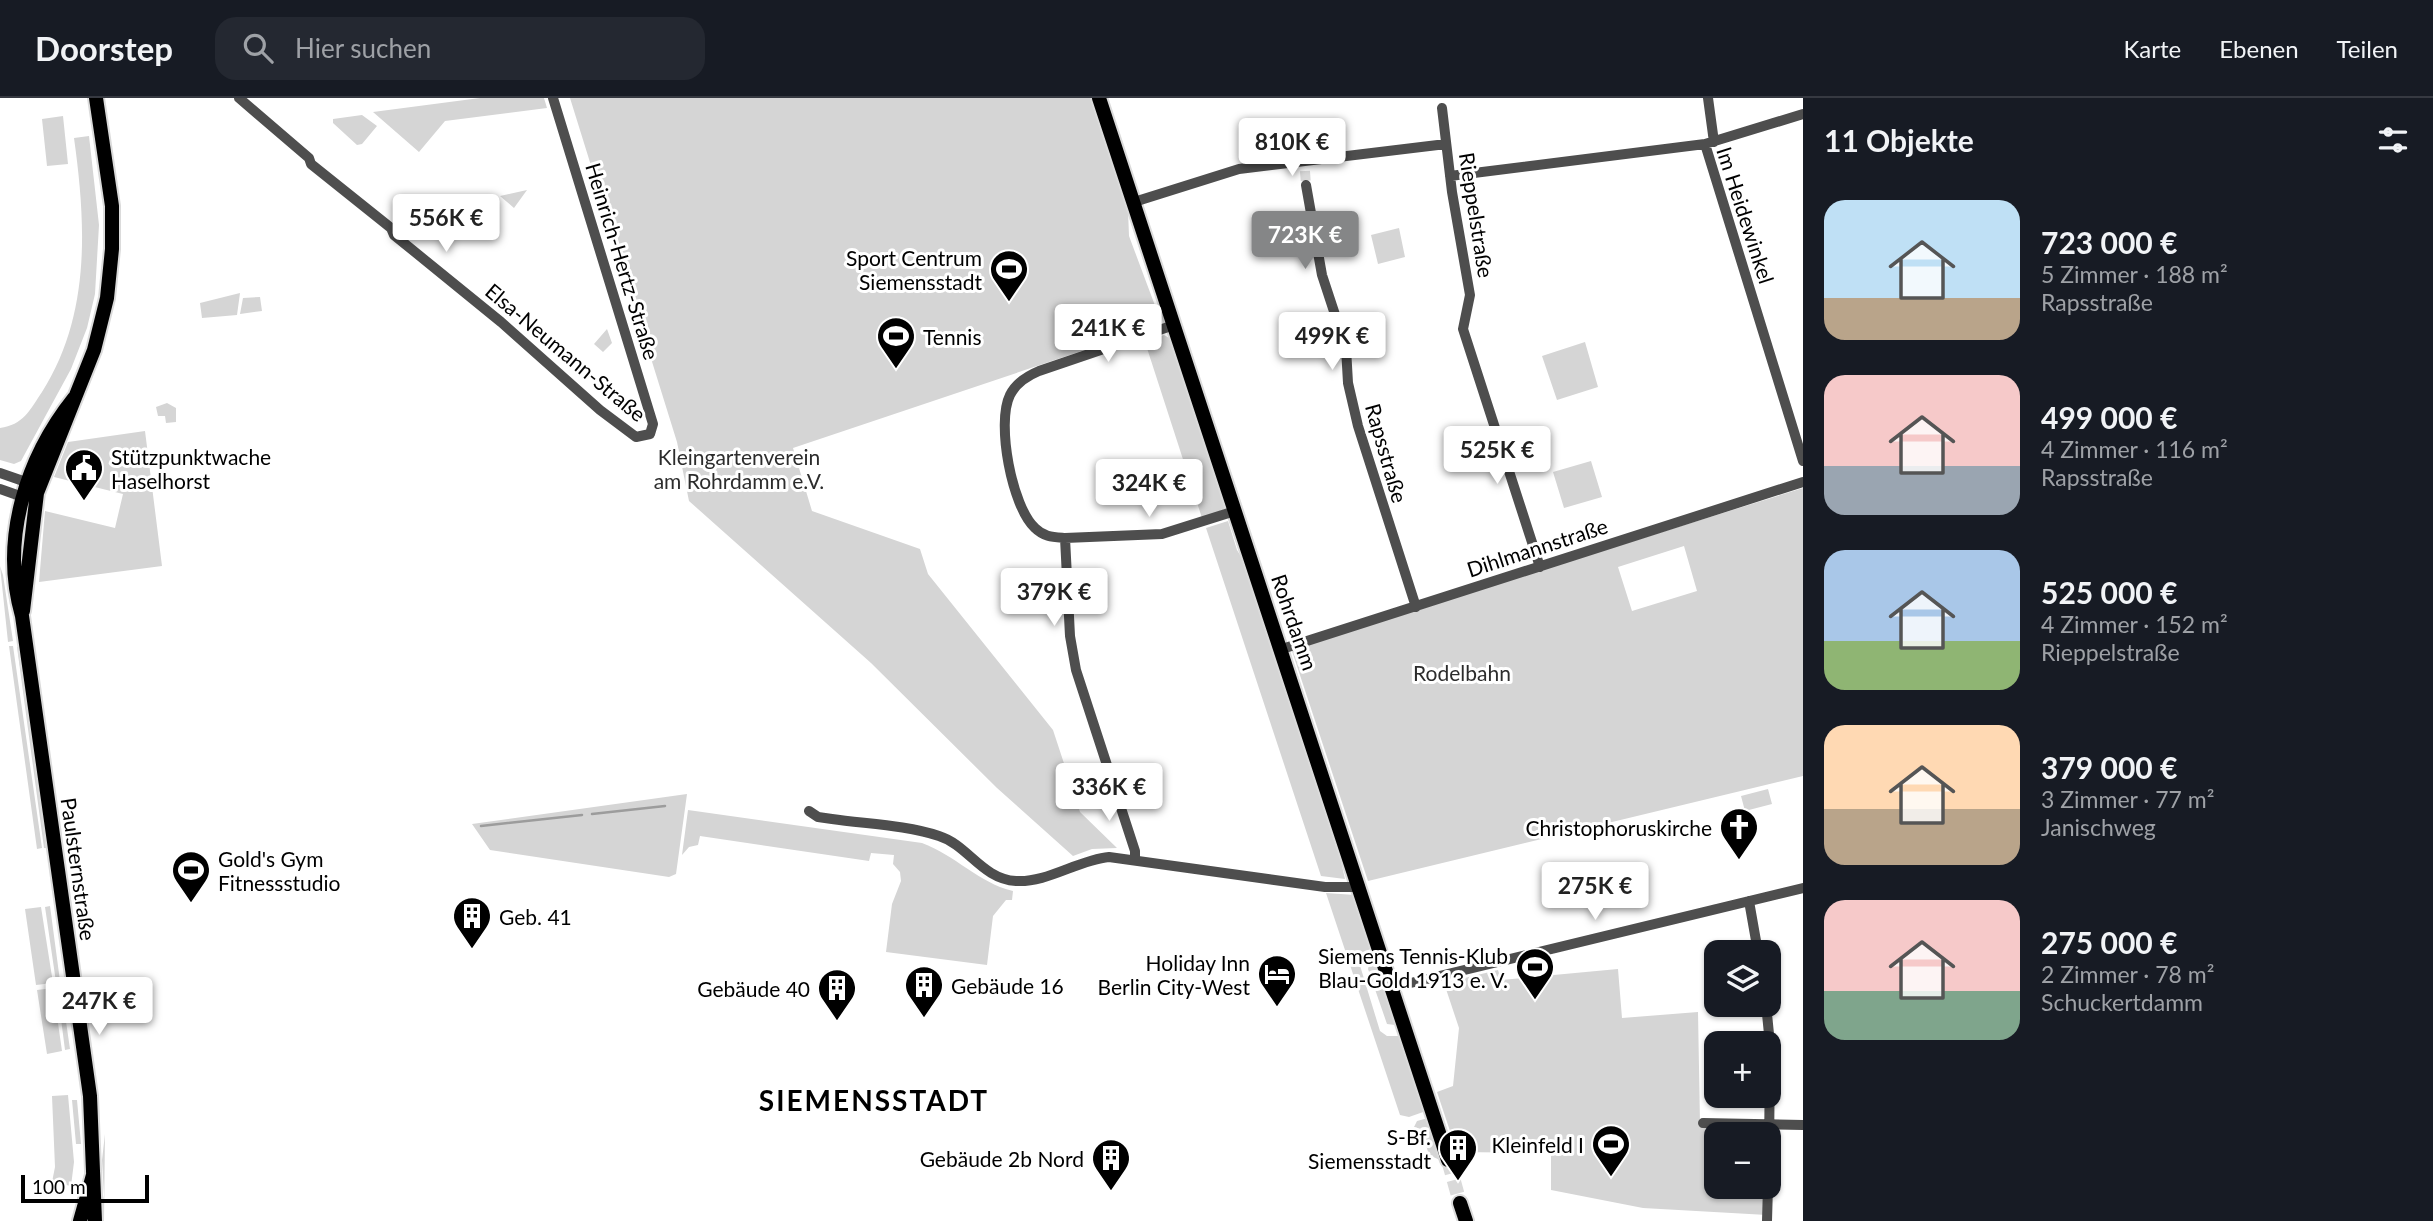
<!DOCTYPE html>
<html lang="de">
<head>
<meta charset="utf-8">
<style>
  body { margin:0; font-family:Lato,sans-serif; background:#242831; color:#f1f3f6; height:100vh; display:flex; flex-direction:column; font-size:26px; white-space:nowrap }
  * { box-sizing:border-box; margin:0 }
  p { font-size:23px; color:#9ea1a6 }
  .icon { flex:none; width:38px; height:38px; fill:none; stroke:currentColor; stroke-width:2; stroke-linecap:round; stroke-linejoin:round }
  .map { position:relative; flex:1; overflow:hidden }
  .side { display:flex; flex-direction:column; background:#171b24; width:630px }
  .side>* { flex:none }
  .fabs { position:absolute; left:1704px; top:842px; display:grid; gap:14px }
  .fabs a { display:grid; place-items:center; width:77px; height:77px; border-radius:14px; background:#171b24; box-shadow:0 2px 5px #0004; font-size:35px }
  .scale { position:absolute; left:21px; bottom:18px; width:128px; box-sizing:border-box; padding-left:7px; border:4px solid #000; border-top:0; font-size:19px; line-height:24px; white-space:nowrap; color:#000; -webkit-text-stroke:5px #fff; paint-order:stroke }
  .price { position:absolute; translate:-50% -60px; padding:0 16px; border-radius:7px; background:#fff; color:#222; font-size:23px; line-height:46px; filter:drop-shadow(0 2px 4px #0008) }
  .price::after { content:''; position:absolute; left:50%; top:42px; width:21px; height:16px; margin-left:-10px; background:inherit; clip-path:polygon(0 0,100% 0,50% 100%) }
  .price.active { background:#858687; color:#fff }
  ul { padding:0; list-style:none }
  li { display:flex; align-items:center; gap:21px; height:175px; padding:0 21px }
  li span { display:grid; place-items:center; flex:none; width:196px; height:140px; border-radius:21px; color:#555 }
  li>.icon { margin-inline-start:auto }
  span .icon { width:84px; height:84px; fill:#fffc; stroke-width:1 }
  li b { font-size:30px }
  h2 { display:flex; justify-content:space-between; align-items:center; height:84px; padding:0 21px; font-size:30px }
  header { display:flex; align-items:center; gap:42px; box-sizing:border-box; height:98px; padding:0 35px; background:#171b24; border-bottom:2px solid #363941 }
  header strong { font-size:33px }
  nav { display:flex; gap:38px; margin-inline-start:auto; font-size:24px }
  .search { width:490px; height:63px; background:#242831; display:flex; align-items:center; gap:18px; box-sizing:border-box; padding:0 24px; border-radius:21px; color:#9ea1a6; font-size:26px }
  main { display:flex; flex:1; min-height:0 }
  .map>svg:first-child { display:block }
</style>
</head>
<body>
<header>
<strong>Doorstep</strong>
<div class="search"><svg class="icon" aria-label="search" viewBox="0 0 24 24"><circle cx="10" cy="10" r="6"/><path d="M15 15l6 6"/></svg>Hier suchen</div>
<nav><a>Karte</a><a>Ebenen</a><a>Teilen</a></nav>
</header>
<main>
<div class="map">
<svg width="1803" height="1123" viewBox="0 0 1803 1123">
  <rect width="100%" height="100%" fill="#fff"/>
  <path fill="#d5d5d5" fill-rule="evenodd" d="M480,0H544L547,10L445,23L419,54L373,14Z
    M570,0H1092L1128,112L1129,138L1160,221L1159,227L793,350L812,413L920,451L928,476L1053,632L1080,714L1117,750L1092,751L1073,758L997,690L871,565L689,403L677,344Z
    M362,17L377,28L362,46L357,47L333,25V21Z
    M63,18L68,66L47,68L42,21Z
    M89,38L99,127L95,196L87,230L71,271L21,363L14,366L0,362V330C23,327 30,312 42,294C91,217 86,126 74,40Z
    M527,92L514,110L500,98Z
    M1399,130L1405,159L1378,166L1371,137Z
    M240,195L237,217L202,220L200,205Z
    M260,199L262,213L240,216L243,200Z
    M607,231L612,245L603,254L594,246Z
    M1164,237L1171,241L1226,407L1225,411L1202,420L1145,244Z
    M1585,244L1598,289L1557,302L1542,258Z
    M167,305L176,310V324L166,325L165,318H158L156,309Z
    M145,333L162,468L39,484L45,413L115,430L123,396L54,379L68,344Z
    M1591,363L1602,399L1564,410L1553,374Z
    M1803,390V678L1368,783L1291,550ZM1684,448L1697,493L1632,513L1618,469Z
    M1228,423L1237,452L1248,470L1335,737L1345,781L1321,778L1206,430Z
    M0,468L3,477L13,543L8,544Z
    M9,548H13L42,750L37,751Z
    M19,548L46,750H44L17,549Z
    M1768,691L1772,706L1745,713L1741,698Z
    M687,696L676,776L669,779L490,752L472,726Z
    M688,712L922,745C955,757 979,785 1013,793L1012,802H1006L993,818L987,867L886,854L892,806L901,783L900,774L893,766L894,757L871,755L869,763L700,738L698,747L689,749L682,757Z
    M1326,795L1355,797L1372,849L1358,861L1380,933L1387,938H1402L1426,1013L1409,1019L1400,1017Z
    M50,808L60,883L56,884L45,809Z
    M41,809L53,885L36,887L25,811Z
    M1376,861L1397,925L1395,927L1387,926L1368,871L1370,863Z
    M1618,871L1622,920L1698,914L1700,1025H1771L1769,1036H1717V1088L1768,1089L1767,1117L1643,1110L1551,1092V1055L1457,1054L1437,994L1453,988L1459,930L1444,885L1498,872L1501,882Z
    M61,889L70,951L65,952L57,890Z
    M53,890L62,953L47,956L37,892Z
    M68,997L74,1064L71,1088L52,1084L55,1069L52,998Z
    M72,1002H77L81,1046H76Z
    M1428,1020L1442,1063L1429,1057L1421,1031L1414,1029L1417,1023Z
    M105,1036L104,1123H100L104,1097L102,1062Z"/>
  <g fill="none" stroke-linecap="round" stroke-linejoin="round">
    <path stroke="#9c9c9c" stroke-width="2.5" d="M592,716L665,708
      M481,728L582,717"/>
    <path stroke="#d9d9d9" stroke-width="10" stroke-dasharray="10 5" stroke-linecap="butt" d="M1305,73L1306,87"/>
    <path stroke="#d9d9d9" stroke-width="14" stroke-dasharray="14 7" stroke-linecap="butt" d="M1448,1062L1460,1105"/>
    <defs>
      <path id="major" d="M1099,0L1448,1062
        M74,300C26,360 0,442 22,518L90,998L95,1123
        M23,513L37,395L94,252L107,200L112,151V108L96,0
        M1460,1105L1466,1123
        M80,1123L93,1077"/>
    </defs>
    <use href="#major" stroke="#dbdbdb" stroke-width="18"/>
    <path stroke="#4e4e4e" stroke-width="10" d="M239,0L309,60L311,66L391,130L394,137L501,224L600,312L636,339L650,336L653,326L553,0
      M1708,0L1714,44
      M1442,10L1452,94L1470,197L1463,231L1540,469
      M1705,46L1803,363
      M1450,78L1705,46L1803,16
      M1306,87L1322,177L1346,250L1348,285L1358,328L1416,509
      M1134,104L1239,71L1446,46
      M1174,227L1039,273C1027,278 1016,285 1010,297C996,325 1012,409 1035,430C1044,439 1053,439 1065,440L1162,436L1235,413
      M0,375L26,384
      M0,391L20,398
      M1065,440L1070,538L1076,572L1135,753V761
      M1282,551L1803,384
      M809,713L818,719L832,721C866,726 906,727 939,738C968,747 982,781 1016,783C1047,785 1078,762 1109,759L1325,789H1360
      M1749,803L1758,854
      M1394,889L1803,790
      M1766,906L1770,946L1769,1059
      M1703,1025L1803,1027
      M1767,1123L1768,1088"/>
    <use href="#major" stroke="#000" stroke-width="14"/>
  </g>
  <defs>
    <symbol id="stadium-pin" viewBox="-11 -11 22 30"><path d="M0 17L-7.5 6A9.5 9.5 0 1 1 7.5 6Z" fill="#000" stroke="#fff"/><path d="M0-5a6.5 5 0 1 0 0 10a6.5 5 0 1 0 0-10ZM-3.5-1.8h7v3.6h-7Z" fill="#fff"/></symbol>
    <symbol id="civic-pin" viewBox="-11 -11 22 30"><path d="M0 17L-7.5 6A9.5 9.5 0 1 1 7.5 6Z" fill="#000" stroke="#fff"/><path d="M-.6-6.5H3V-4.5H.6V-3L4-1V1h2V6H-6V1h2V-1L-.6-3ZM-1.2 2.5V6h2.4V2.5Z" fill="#fff"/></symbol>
    <symbol id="church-pin" viewBox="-11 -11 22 30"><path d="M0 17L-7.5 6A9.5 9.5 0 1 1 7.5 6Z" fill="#000" stroke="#fff"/><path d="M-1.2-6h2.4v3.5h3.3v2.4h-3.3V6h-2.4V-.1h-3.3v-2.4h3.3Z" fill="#fff"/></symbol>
    <symbol id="building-pin" viewBox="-11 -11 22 30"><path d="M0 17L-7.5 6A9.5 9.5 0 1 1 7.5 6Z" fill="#000" stroke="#fff"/><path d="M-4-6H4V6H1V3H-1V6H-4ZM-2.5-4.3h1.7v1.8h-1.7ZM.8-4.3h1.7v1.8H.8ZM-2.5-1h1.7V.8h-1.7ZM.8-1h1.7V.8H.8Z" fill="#fff"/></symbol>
    <symbol id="hotel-pin" viewBox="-11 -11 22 30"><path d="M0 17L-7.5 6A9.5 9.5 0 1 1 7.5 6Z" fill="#000" stroke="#fff"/><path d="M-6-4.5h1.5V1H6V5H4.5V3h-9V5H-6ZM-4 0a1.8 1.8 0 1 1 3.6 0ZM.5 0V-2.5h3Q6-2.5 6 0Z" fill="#fff"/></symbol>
  </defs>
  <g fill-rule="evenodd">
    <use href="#stadium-pin" x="987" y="149" width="44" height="60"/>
    <use href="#stadium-pin" x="874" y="216" width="44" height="60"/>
    <use href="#civic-pin" x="62" y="348" width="44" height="60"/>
    <use href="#church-pin" x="1717" y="707" width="44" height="60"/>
    <use href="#stadium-pin" x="169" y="750" width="44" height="60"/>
    <use href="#building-pin" x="450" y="796" width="44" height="60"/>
    <use href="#stadium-pin" x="1513" y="847" width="44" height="60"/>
    <use href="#hotel-pin" x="1255" y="854" width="44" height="60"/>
    <use href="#building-pin" x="902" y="865" width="44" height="60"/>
    <use href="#building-pin" x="815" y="868" width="44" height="60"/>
    <use href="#stadium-pin" x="1589" y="1024" width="44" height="60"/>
    <use href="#building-pin" x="1436" y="1028" width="44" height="60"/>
    <use href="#building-pin" x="1089" y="1038" width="44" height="60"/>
  </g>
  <g text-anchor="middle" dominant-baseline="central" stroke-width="6" stroke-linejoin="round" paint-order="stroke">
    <g font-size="21" fill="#000" stroke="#fff">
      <text transform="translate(1477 117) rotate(81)">Rieppelstraße</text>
      <text transform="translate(1746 117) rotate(72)">Im Heidewinkel</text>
      <text transform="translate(623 163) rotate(73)">Heinrich-Hertz-Straße</text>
      <text transform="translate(566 254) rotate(40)">Elsa-Neumann-Straße</text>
      <text transform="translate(1387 355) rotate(74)">Rapsstraße</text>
      <text transform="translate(1537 449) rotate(-18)">Dihlmannstraße</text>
      <text transform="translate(1295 524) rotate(71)">Rohrdamm</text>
      <text transform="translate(79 771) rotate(82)">Paulsternstraße</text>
    </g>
    <g font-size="21" fill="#000" stroke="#fff" text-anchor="end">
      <text x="982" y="159">Sport Centrum<tspan x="982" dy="24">Siemensstadt</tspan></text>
      <text x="923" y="238" text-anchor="start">Tennis</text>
      <text x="111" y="358" text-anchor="start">Stützpunktwache<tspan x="111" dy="24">Haselhorst</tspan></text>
      <text x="1712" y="729">Christophoruskirche</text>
      <text x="218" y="760" text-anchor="start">Gold's Gym<tspan x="218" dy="24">Fitnessstudio</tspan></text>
      <text x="499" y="818" text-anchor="start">Geb. 41</text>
      <text x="1508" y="857">Siemens Tennis-Klub<tspan x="1508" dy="24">Blau-Gold 1913 e. V.</tspan></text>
      <text x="1250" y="864">Holiday Inn<tspan x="1250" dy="24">Berlin City-West</tspan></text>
      <text x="951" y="887" text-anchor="start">Gebäude 16</text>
      <text x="810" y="890">Gebäude 40</text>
      <text x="1431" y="1038">S-Bf.<tspan x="1431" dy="24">Siemensstadt</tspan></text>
      <text x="1584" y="1046">Kleinfeld I</text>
      <text x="1084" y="1060">Gebäude 2b Nord</text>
    </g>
    <g font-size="21" fill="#2c2c2c" stroke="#fff">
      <text x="739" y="358">Kleingartenverein<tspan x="739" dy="24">am Rohrdamm e.V.</tspan></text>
      <text x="1462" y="574">Rodelbahn</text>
    </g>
    <g font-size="28" font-weight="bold" letter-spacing="2" fill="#000" stroke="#fff">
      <text x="874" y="1002">SIEMENSSTADT</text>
    </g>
  </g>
</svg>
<div class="fabs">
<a><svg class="icon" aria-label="layers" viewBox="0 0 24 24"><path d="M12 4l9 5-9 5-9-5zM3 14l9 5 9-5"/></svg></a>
<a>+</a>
<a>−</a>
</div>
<div class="scale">100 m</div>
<b class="price" style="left:1292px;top:80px">810K €</b>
<b class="price" style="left:446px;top:156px">556K €</b>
<b class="price active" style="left:1305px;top:173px">723K €</b>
<b class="price" style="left:1108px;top:266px">241K €</b>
<b class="price" style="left:1332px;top:274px">499K €</b>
<b class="price" style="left:1497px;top:388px">525K €</b>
<b class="price" style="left:1149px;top:421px">324K €</b>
<b class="price" style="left:1054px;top:530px">379K €</b>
<b class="price" style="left:1109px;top:725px">336K €</b>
<b class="price" style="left:1595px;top:824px">275K €</b>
<b class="price" style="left:99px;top:939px">247K €</b>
</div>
<section class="side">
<h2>11 Objekte<svg class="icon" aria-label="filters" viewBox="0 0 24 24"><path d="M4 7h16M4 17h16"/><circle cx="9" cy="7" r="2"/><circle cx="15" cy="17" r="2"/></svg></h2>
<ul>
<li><span style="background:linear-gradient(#bfe0f5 70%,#b9a48a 0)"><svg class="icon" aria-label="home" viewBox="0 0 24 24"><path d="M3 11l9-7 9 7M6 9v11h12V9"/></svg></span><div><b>723 000 €</b><p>5 Zimmer · 188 m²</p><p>Rapsstraße</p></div></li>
<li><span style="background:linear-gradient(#f6c9c9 65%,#9aa5b1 0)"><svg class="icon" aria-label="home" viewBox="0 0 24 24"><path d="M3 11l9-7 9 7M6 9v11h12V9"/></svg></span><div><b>499 000 €</b><p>4 Zimmer · 116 m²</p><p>Rapsstraße</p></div></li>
<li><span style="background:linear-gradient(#a9c7e8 65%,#8fb573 0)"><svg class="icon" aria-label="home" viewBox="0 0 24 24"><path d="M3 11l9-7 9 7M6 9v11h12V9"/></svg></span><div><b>525 000 €</b><p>4 Zimmer · 152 m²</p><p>Rieppelstraße</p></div></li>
<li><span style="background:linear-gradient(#ffd9b3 60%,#b9a48a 0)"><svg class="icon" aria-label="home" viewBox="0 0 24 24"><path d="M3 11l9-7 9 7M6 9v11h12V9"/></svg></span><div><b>379 000 €</b><p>3 Zimmer · 77 m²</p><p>Janischweg</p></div></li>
<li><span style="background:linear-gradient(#f6c9c9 65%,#7fa58c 0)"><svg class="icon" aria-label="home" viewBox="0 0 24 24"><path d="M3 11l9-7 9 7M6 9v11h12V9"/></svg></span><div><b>275 000 €</b><p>2 Zimmer · 78 m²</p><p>Schuckertdamm</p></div></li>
</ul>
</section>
</main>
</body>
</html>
